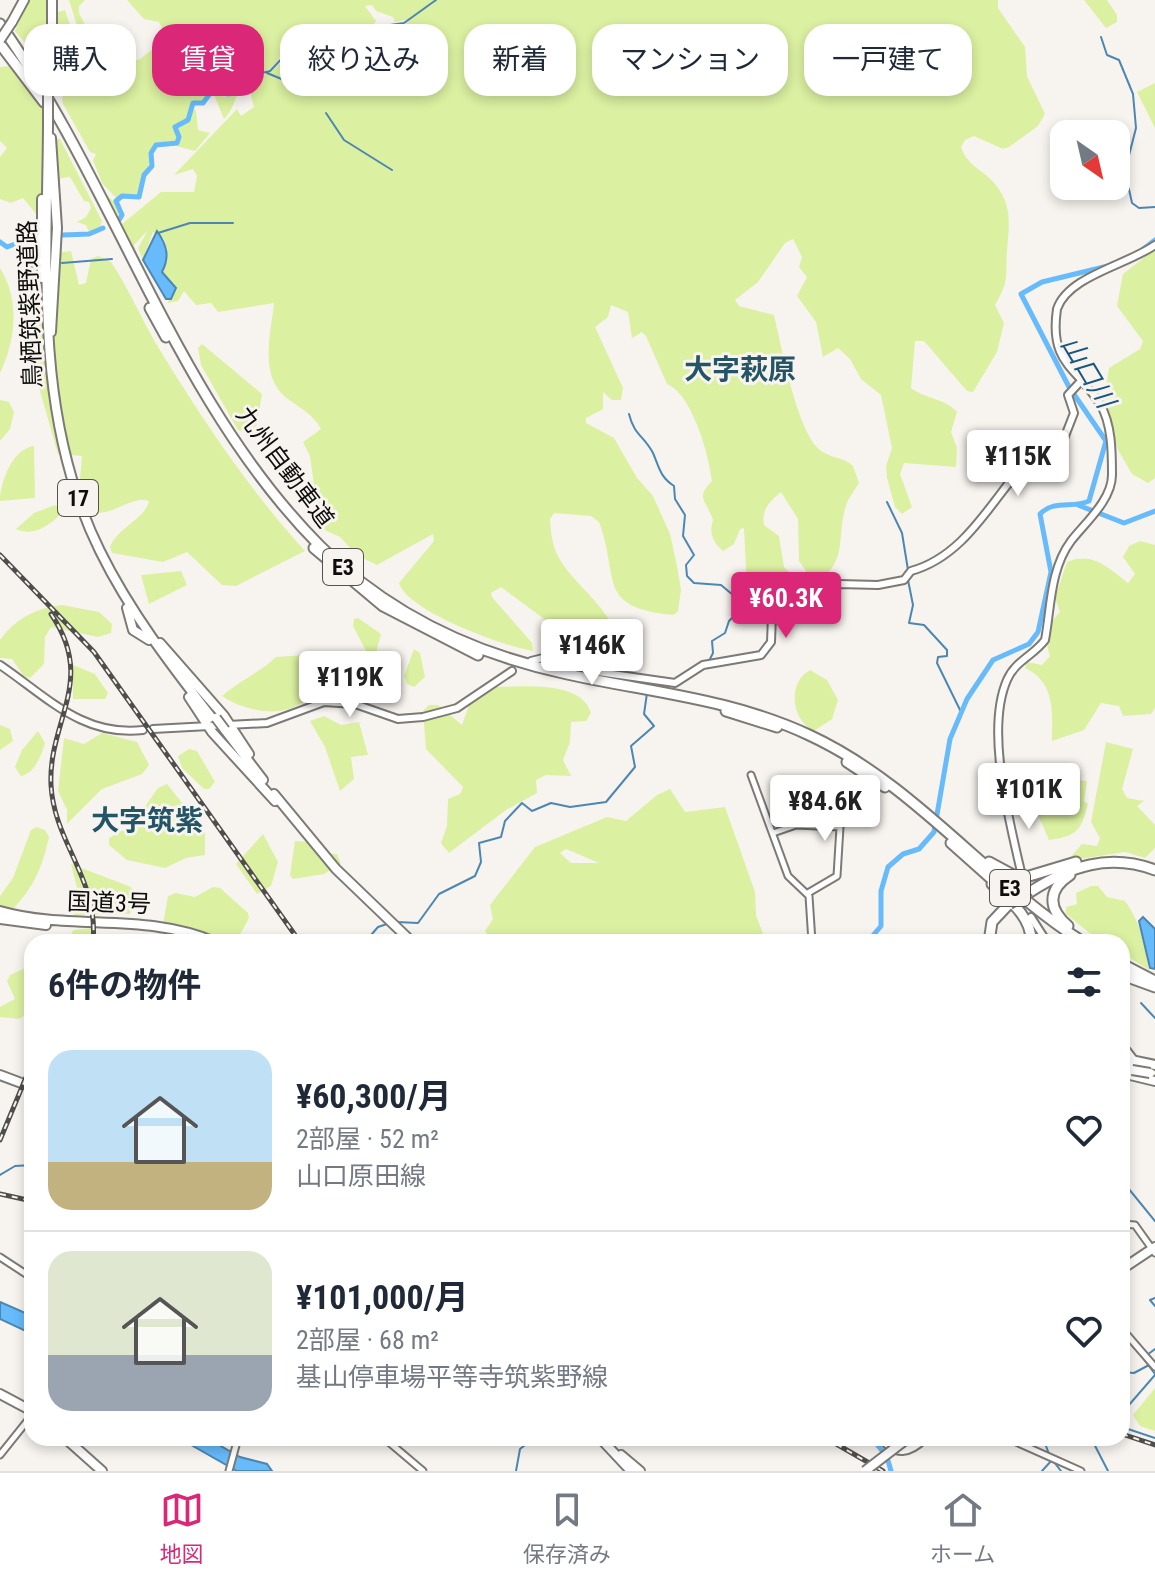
<!DOCTYPE html>
<html lang="ja">
<head>
<meta charset="utf-8">
<style>
  body { margin:0; font-family:"Roboto Condensed","Noto Sans JP",sans-serif; background:#f2f2f3; color:#1f2937; height:100vh; display:flex; flex-direction:column; font-size:30px; white-space:nowrap }
  * { box-sizing:border-box; margin:0 }
  p { font-size:26px; color:#747a83 }
  .icon { flex:none; width:44px; height:44px; fill:none; stroke:currentColor; stroke-width:2; stroke-linecap:round; stroke-linejoin:round }
  .map { position:relative; flex:1; overflow:hidden }
  .drawer { position:absolute; left:24px; top:934px; width:1106px; height:512px; display:flex; flex-direction:column; background:#fff; border-radius:24px; box-shadow:0 4px 12px #0003 }
  .drawer>* { flex:none }
  .banner { position:absolute; left:24px; top:24px; width:1108px; height:72px; display:flex; gap:16px }
  .needle { width:52px; rotate:146deg }
  .fabs { position:absolute; left:1050px; top:120px; display:grid; gap:16px }
  .fabs a { display:grid; place-items:center; width:80px; height:80px; border-radius:16px; background:#fff; box-shadow:0 4px 12px #0003; font-size:40px }
  .price { position:absolute; translate:-50% -68px; padding:0 18px; border-radius:8px; background:#fff; color:#222; font-size:26px; line-height:52px; filter:drop-shadow(0 2px 4px #0008) }
  .price::after { content:''; position:absolute; left:50%; top:48px; width:24px; height:18px; margin-left:-12px; background:inherit; clip-path:polygon(0 0,100% 0,50% 100%) }
  .price.on { background:#db2777; color:#fff }
  ul { padding:0; list-style:none }
  li { display:flex; align-items:center; gap:24px; height:200px; padding:0 24px }
  li+li { border-top:2px solid #e0e1e3 }
  li span { display:grid; place-items:center; flex:none; width:224px; height:160px; border-radius:24px; color:#555 }
  li>.icon { margin-inline-start:auto }
  span .icon { width:96px; height:96px; fill:#fffc; stroke-width:1 }
  li b { font-size:34px }
  h2 { display:flex; justify-content:space-between; align-items:center; height:96px; padding:0 24px; font-size:34px }
  .chip { padding:0 28px; border-radius:24px; background:#fff; box-shadow:0 4px 12px #0003; font-size:28px; line-height:72px }
  .chip.on { background:#db2777; color:#fff }
  .menu { display:flex; justify-content:space-around; align-items:center; height:112px; border-top:2px solid #e0e1e3; background:#fff; font-size:22px; color:#747a83 }
  .menu a { display:grid; justify-items:center; gap:4px }
  .menu .on { color:#db2777 }
  .map>svg:first-child { display:block }
</style>
</head>
<body>
<div class="map">
<svg width="1155" height="1471" viewBox="0 0 1155 1471">
  <rect width="100%" height="100%" fill="#f7f4ef"/>
  <path fill="#dbf0a1" fill-rule="evenodd" d="M29,0H46V77L37,57L15,31Z
    M69,0H85L79,6V13L104,61L117,66L140,59L167,38L159,22L144,19L127,0H998V8L1025,47L1027,76L1045,114L1038,126L1009,147L1003,149L974,136L965,140L961,147C967,166 984,170 995,184C1013,206 1009,225 1007,251C1005,276 1010,280 995,305L1004,323L997,352L973,392L967,391L924,341H915L911,388C925,399 945,398 957,412L951,432L957,448L956,467L904,463L900,474L912,507L902,514L895,507L887,478L886,466L892,448L881,395L861,379L850,359L838,348L823,357L816,322L797,296L807,277L799,267L802,257L793,239L785,243L758,282L735,300L739,306L774,315C781,344 797,432 820,450C829,458 844,457 853,466L859,483C855,490 848,498 846,506C836,535 849,568 813,581L799,561L798,519L781,492C770,501 761,510 764,525L779,536L784,567L790,573L786,602L777,614L748,609L744,528L740,529L734,544L723,551C712,541 709,533 713,520C708,503 694,498 712,481C709,455 692,394 667,384L646,336L642,332L632,338L628,312L611,305L608,317L595,327L623,388L621,400H612L603,392V409L586,418V423L614,438L637,478L653,496L670,534L677,566L681,590L678,611L674,615C595,608 620,578 599,522L591,516L554,513L550,519C551,532 552,545 558,556C576,591 627,615 617,663L610,667L605,664L501,587L491,593L492,597L532,643L533,651C503,646 407,611 399,583L434,541L433,534L377,565L358,556L340,537L320,528L310,456L303,442L321,429C314,415 300,408 288,399C258,377 271,333 274,303L218,312L211,303L196,305L184,291L178,301L167,303L176,288L162,272L167,249L164,239L153,232L143,260L138,248L148,230L134,245L143,272L101,189L114,202L122,224L161,192H194L197,176L193,169L174,175L237,109L241,116L254,107L249,88L243,87C233,97 236,107 224,119L214,95L228,97L241,80C257,81 274,71 284,59L303,64L307,77L284,84C298,86 308,77 322,79L329,87L339,71L352,69V61C373,39 377,36 403,48L409,41L404,26L410,19L395,22L393,17L376,11L372,5L365,6L376,21L374,24C351,23 328,48 307,58L288,51C279,55 277,64 269,69C250,82 241,72 225,93L209,89L204,100L190,105L186,121L174,126L177,140L157,143L151,150C150,166 144,180 138,195L117,199L102,183L93,160L96,154L90,152L63,104L62,98L70,84L88,76L89,69L80,64L85,51Z
    M1084,0H1107L1117,15V22L1106,28Z
    M65,10L80,56L68,62L66,50H60L61,81L56,91L55,13Z
    M0,46L45,112L40,213L37,215L23,198L11,203L0,199V157L7,148L0,141V67L10,66L0,54Z
    M1155,83V128L1137,92Z
    M192,109L196,110L198,130L210,133L195,151L176,146L181,140L177,129L188,122Z
    M57,139H60L102,221L100,227L89,232L86,225L77,222L86,217L91,208L89,202L84,201L70,177L61,178L57,185Z
    M1155,249V478L1148,483L1132,474L1118,450L1104,400L1109,368L1140,349L1143,341L1117,306L1123,274Z
    M71,251L79,285L86,283L91,259L98,256L111,262C128,287 140,316 155,342C200,416 247,487 305,551L236,586L222,585L187,552L163,562L112,553L110,547C117,528 145,519 149,501C131,495 112,517 94,512L87,490L80,479L82,456L58,454L36,377L38,342L30,321V271L33,268L51,269L57,253Z
    M0,268C20,300 16,340 0,373Z
    M202,344L262,394L256,428L249,434L238,430L201,365L198,348Z
    M0,400L9,402L14,412L10,429L0,441Z
    M34,446L35,498L0,501C0,482 13,448 34,446Z
    M55,505L60,508V515C48,526 33,537 16,529L34,513Z
    M1140,541L1155,545V708L1151,714L1123,716L1119,706L1101,703L1084,730L1052,741C1052,712 1056,683 1025,668L1027,662L1042,665L1050,656C1044,641 1048,623 1060,612L1055,598L1067,562C1092,551 1109,568 1128,583L1135,574L1123,557L1129,546Z
    M181,571L187,585L149,604L141,575Z
    M62,605L99,612L112,624L111,633L98,637L51,627L45,637L44,664L30,678L24,676L12,659L0,658V640C15,619 36,608 62,605Z
    M358,618L381,634L373,664L353,626L354,619Z
    M414,649L420,653L425,677L414,687L407,684L404,676Z
    M307,655L318,661C317,669 318,680 315,687C297,722 249,714 222,696C240,680 258,674 276,657Z
    M73,665L95,674L108,693L105,699H73Z
    M810,670L827,680L838,700L832,719L814,731C791,720 787,683 810,670Z
    M493,687C520,687 581,679 591,713L586,721L571,722L570,742L563,760L571,776L546,775L536,780L537,793L506,810L449,853L441,843L447,826L448,799L460,794L463,787L426,749L423,711L429,705H438L462,725L471,700Z
    M324,716L341,725L359,722L368,755L351,757L354,779L340,791L325,747L310,721Z
    M0,725L10,729L13,741L0,750Z
    M38,731L45,743C41,756 35,773 21,776L15,767L22,750Z
    M102,733L137,742L149,765L142,774L102,789L67,824V810L58,791L64,738L84,744Z
    M1106,742L1133,749L1122,789L1127,798L1144,801L1137,806L1155,825V848L1145,858L1125,852L1067,861L1082,844L1097,846L1100,838L1091,822Z
    M189,749L197,751L215,782L209,789H204L182,768L178,756Z
    M1065,773L1075,776L1076,780L1087,781L1084,801L1088,804C1081,831 1077,836 1049,840L1037,812L1038,794H1043L1044,787Z
    M167,784L205,832V855L186,858L165,868L127,860L109,845V838L132,825L158,788Z
    M670,789L685,812L725,807L755,892L756,915L766,942H493L485,931L493,919L490,905L535,847L607,817L626,821L657,795ZM566,849L599,863H571L560,853Z
    M36,827L45,830L49,837C41,874 29,896 0,921V896L13,878L31,830Z
    M263,834L278,862L271,886L257,894L236,864Z
    M295,841L311,842L325,853L337,854L341,864L324,874L293,879L290,875Z
    M71,864L131,887L136,899L130,914L74,915L81,904Z
    M1091,886H1098L1107,897L1125,901C1141,924 1145,943 1149,970L1122,953L1125,943L1119,937L1101,942L1066,914V907L1077,904L1076,893Z
    M213,887L220,888L248,913L249,918L236,942H159L156,938L163,924L168,896L176,893L195,897Z
    M91,928L92,942H69L73,930Z
    M32,965V1011L19,1019L0,1017V1007L15,999L7,981L10,975Z
    M1155,1388V1431L1140,1426L1133,1415Z"/>
  <path fill="#67bbfa" stroke="#4c87b2" stroke-width="2" d="M157,231C167,245 170,257 162,272L176,288L171,299H166L143,260Z
    M1143,917L1155,929V969L1150,968L1139,921Z
    M0,1302L32,1316V1334L0,1319Z
    M179,1438H207L240,1457L267,1464L272,1471H237Z"/>
  <g fill="none" stroke-linecap="round" stroke-linejoin="round">
    <path stroke="#4c87b2" stroke-width="2" d="M1101,37L1107,55L1119,60L1133,94L1136,128L1125,171L1132,203L1139,208L1155,207
      M86,61L100,59
      M267,73L284,80
      M242,78L270,71L287,53L310,62L355,30L404,23L436,0
      M326,113L344,140L392,170
      M158,233L190,223H233
      M15,244L27,250L29,267L38,266
      M62,263L112,259
      M629,414C634,435 644,436 653,453C659,467 660,477 674,486L675,499L685,515L683,536L694,555L686,565L687,576L694,583L721,585L733,595L738,612L729,621L725,633L712,641L713,653L709,661
      M887,502L902,533L908,570
      M908,580L913,605L909,623L924,625L947,650V656L938,657L937,663L962,714
      M397,922L418,923L439,894L475,876L481,862L479,843L501,837L505,821L522,803L532,811L551,803L570,807L606,802L635,767L631,746L654,726L644,714L647,693
      M328,942H330
      M365,942L378,927L387,924
      M1141,1003L1155,1018
      M1122,1098L1128,1096
      M0,1175L15,1166L32,1165
      M1124,1183L1155,1221
      M1155,1298L1150,1300L1155,1306
      M1122,1313V1317
      M1147,1355L1155,1349
      M1143,1358L1155,1374
      M1122,1372L1134,1373L1149,1365
      M1122,1413L1155,1375
      M1122,1427L1155,1438
      M1043,1438L1049,1454
      M1091,1438L1108,1471
      M1054,1462L1061,1471
      M516,1471L520,1449L534,1438
      M1042,1471L1052,1460"/>
    <path stroke="#67bbfa" stroke-width="5" d="M119,220L122,215L116,201L122,196L139,197L144,175L152,166L151,153L156,145L177,143L179,137L175,127L188,120L193,103H203L212,91L228,94L232,85L242,78
      M19,235L36,227
      M63,235L89,234L103,228
      M0,242L7,247L15,244
      M1142,250L1155,240
      M1078,505L1124,523L1155,511
      M872,942L870,939L881,926V891L888,867L903,854L919,849L934,832L950,739L967,699L993,660L1029,644L1038,632L1051,572L1040,514C1055,499 1072,509 1089,501L1106,441L1069,387L1021,294L1042,282L1108,266
      M872,1438L887,1457L891,1471"/>
    <defs>
      <path id="tertiary" d="M751,775L788,876L809,896L812,942
        M773,833L796,825L840,827L837,876L808,893
        M1122,1224L1135,1225L1155,1253
        M0,1257L32,1278
        M1122,1329L1155,1367
        M384,1438L423,1471
        M1007,1438L1081,1471
        M0,1455L32,1415
        M229,1471L238,1438"/>
      <path id="secondary" d="M531,661L551,656L591,671L675,683L703,665L761,655L771,642L772,616L808,606L839,584L878,585L904,580L911,571C962,557 988,507 1020,469L1046,464L1060,449L1074,413L1068,395L1080,382
        M0,665C47,697 83,737 143,730
        M153,729L267,723L324,702L355,704L398,719L423,717L457,708L512,671
        M1026,894C1014,837 983,735 1007,680C1015,661 1033,656 1045,640C1051,608 1050,569 1071,541C1085,523 1112,500 1112,475C1112,452 1112,424 1100,404C1076,366 1049,364 1057,309C1068,276 1127,265 1155,245
        M1031,917L1047,942
        M1122,1044L1135,1061"/>
      <path id="primary" d="M12,22L24,0
        M52,80V0
        M48,126C47,270 34,418 100,551C130,612 171,665 212,718
        M42,278V199
        M51,332L57,228L51,138
        M127,608L133,630L149,640
        M160,643L224,716L249,754
        M189,697L212,732L275,801
        M225,730L263,780
        M274,794L336,869L412,942
        M1122,1058L1155,1065
        M1122,1064L1130,1066
        M1122,1073L1155,1081
        M0,1075L32,1087
        M1122,1269L1155,1247
        M0,1394L32,1411
        M65,1438L102,1471
        M883,1438C895,1456 910,1452 924,1438"/>
      <path id="trunk" d="M0,911C71,931 146,912 215,942
        M0,919L46,925
        M600,1438L631,1471
        M621,1455L640,1471"/>
      <path id="motorway" d="M0,24C118,191 174,399 320,546C387,613 472,653 563,673C646,692 730,698 809,735C915,784 986,880 1083,942
        M0,44L44,102
        M150,308L166,337
        M314,548L383,606L478,655
        M726,711L777,727
        M847,762L885,787
        M951,843L997,884
        M989,862L1017,877
        M1026,877L1076,862
        M992,884C1009,900 1032,917 1031,942
        M1030,892C1070,866 1109,853 1155,870
        M1068,926C1048,909 1047,890 1070,875
        M989,942L992,922L1009,904
        M1122,964L1155,981
        M1122,975L1155,987"/>
    </defs>
    <use href="#tertiary" stroke="#7d7a75" stroke-width="9"/>
    <use href="#secondary" stroke="#7d7a75" stroke-width="10"/>
    <use href="#primary" stroke="#7d7a75" stroke-width="12"/>
    <use href="#trunk" stroke="#7d7a75" stroke-width="12"/>
    <use href="#motorway" stroke="#7d7a75" stroke-width="13"/>
    <use href="#tertiary" stroke="#fff" stroke-width="5"/>
    <use href="#secondary" stroke="#fff" stroke-width="6"/>
    <use href="#primary" stroke="#fff" stroke-width="8"/>
    <use href="#trunk" stroke="#fff" stroke-width="8"/>
    <use href="#motorway" stroke="#fff" stroke-width="9"/>
    <defs>
      <path id="rail" d="M0,555L94,652L300,942
        M51,614C97,681 48,720 51,785C54,843 99,879 93,942
        M0,1140L32,1063
        M0,1194L32,1201
        M1122,1434L1155,1445
        M826,1438L883,1471"/>
    </defs>
    <use href="#rail" stroke="#504e4c" stroke-width="5"/>
    <use href="#rail" stroke="#f7f4ef" stroke-width="2" stroke-dasharray="6" stroke-linecap="butt"/>
    <defs>
      <path id="primary-bridge" d="M0,40L12,22
        M48,74V126
        M216,718L225,730
        M1132,1070L1150,1073
        M865,1471L908,1438"/>
      <path id="motorway-bridge" d="M1017,877H1026
        M1009,904L1029,890"/>
    </defs>
    <use href="#primary-bridge" stroke="#7d7a75" stroke-width="12" stroke-linecap="butt"/>
    <use href="#motorway-bridge" stroke="#7d7a75" stroke-width="13" stroke-linecap="butt"/>
    <use href="#primary-bridge" stroke="#fff" stroke-width="8"/>
    <use href="#motorway-bridge" stroke="#fff" stroke-width="9"/>
  </g>
  <g text-anchor="middle" dominant-baseline="central" stroke-width="6" stroke-linejoin="round" paint-order="stroke">
    <g fill="#f7f4ef" stroke="#54524f" stroke-width="2">
      <rect x="58" y="480" width="40" height="36" rx="6"/>
      <rect x="323" y="549" width="40" height="36" rx="6"/>
      <rect x="990" y="870" width="40" height="36" rx="6"/>
    </g>
    <g font-size="22" font-weight="bold" fill="#0e0d0b">
      <text x="78" y="498">17</text>
      <text x="343" y="567">E3</text>
      <text x="1010" y="888">E3</text>
    </g>
    <g font-size="24" fill="#0e0d0b" stroke="#f7f4ef">
      <text transform="translate(30 304) rotate(-92)">鳥栖筑紫野道路</text>
      <text transform="translate(285 467) rotate(53)">九州自動車道</text>
      <text transform="translate(109 903) rotate(2)">国道3号</text>
    </g>
    <g font-size="26" font-style="italic" fill="#1a5680" stroke="#f7f4ef">
      <text transform="translate(1088 372) rotate(59)">山口川</text>
    </g>
    <g font-size="28" font-weight="bold" fill="#235566" stroke="#f7f4ef">
      <text x="740" y="369">大字萩原</text>
      <text x="147" y="820">大字筑紫</text>
    </g>
  </g>
</svg>
<div class="fabs">
<a><svg class="needle" viewBox="-14 -14 28 28"><path d="M0-13l5 13h-10z" fill="#e53935"/><path d="M0 13l5-13h-10z" fill="#747a83"/></svg></a>
</div>
<b class="price" style="left:1018px;top:498px">¥115K</b>
<b class="price on" style="left:786px;top:640px">¥60.3K</b>
<b class="price" style="left:592px;top:687px">¥146K</b>
<b class="price" style="left:350px;top:719px">¥119K</b>
<b class="price" style="left:1029px;top:831px">¥101K</b>
<b class="price" style="left:825px;top:843px">¥84.6K</b>
<div class="banner">
<a class="chip">購入</a>
<a class="chip on">賃貸</a>
<a class="chip">絞り込み</a>
<a class="chip">新着</a>
<a class="chip">マンション</a>
<a class="chip">一戸建て</a>
</div>
<section class="drawer">
<h2>6件の物件<svg class="icon" aria-label="filters" viewBox="0 0 24 24"><path d="M4 7h16M4 17h16"/><circle cx="9" cy="7" r="2"/><circle cx="15" cy="17" r="2"/></svg></h2>
<ul>
<li><span style="background:linear-gradient(#bfe0f5 70%,#c2b280 0)"><svg class="icon" aria-label="home" viewBox="0 0 24 24"><path d="M3 11l9-7 9 7M6 9v11h12V9"/></svg></span><div><b>¥60,300/月</b><p>2部屋 · 52 m²</p><p>山口原田線</p></div><svg class="icon" aria-label="heart" viewBox="0 0 24 24"><path d="M12 20l-8-8c-3-5 5-10 8-4 3-6 11-1 8 4z"/></svg></li>
<li><span style="background:linear-gradient(#dfe7d0 65%,#9aa5b1 0)"><svg class="icon" aria-label="home" viewBox="0 0 24 24"><path d="M3 11l9-7 9 7M6 9v11h12V9"/></svg></span><div><b>¥101,000/月</b><p>2部屋 · 68 m²</p><p>基山停車場平等寺筑紫野線</p></div><svg class="icon" aria-label="heart" viewBox="0 0 24 24"><path d="M12 20l-8-8c-3-5 5-10 8-4 3-6 11-1 8 4z"/></svg></li>
</ul>
</section>
</div>
<nav class="menu">
<a class="on"><svg class="icon" aria-label="map" viewBox="0 0 24 24"><path d="M3 6l6-2 6 2 6-2v14l-6 2-6-2-6 2zM9 4v14M15 6v14"/></svg>地図</a>
<a><svg class="icon" aria-label="saved" viewBox="0 0 24 24"><path d="M7 4h10v16l-5-4-5 4z"/></svg>保存済み</a>
<a><svg class="icon" aria-label="home" viewBox="0 0 24 24"><path d="M3 11l9-7 9 7M6 9v11h12V9"/></svg>ホーム</a>
</nav>
</body>
</html>
